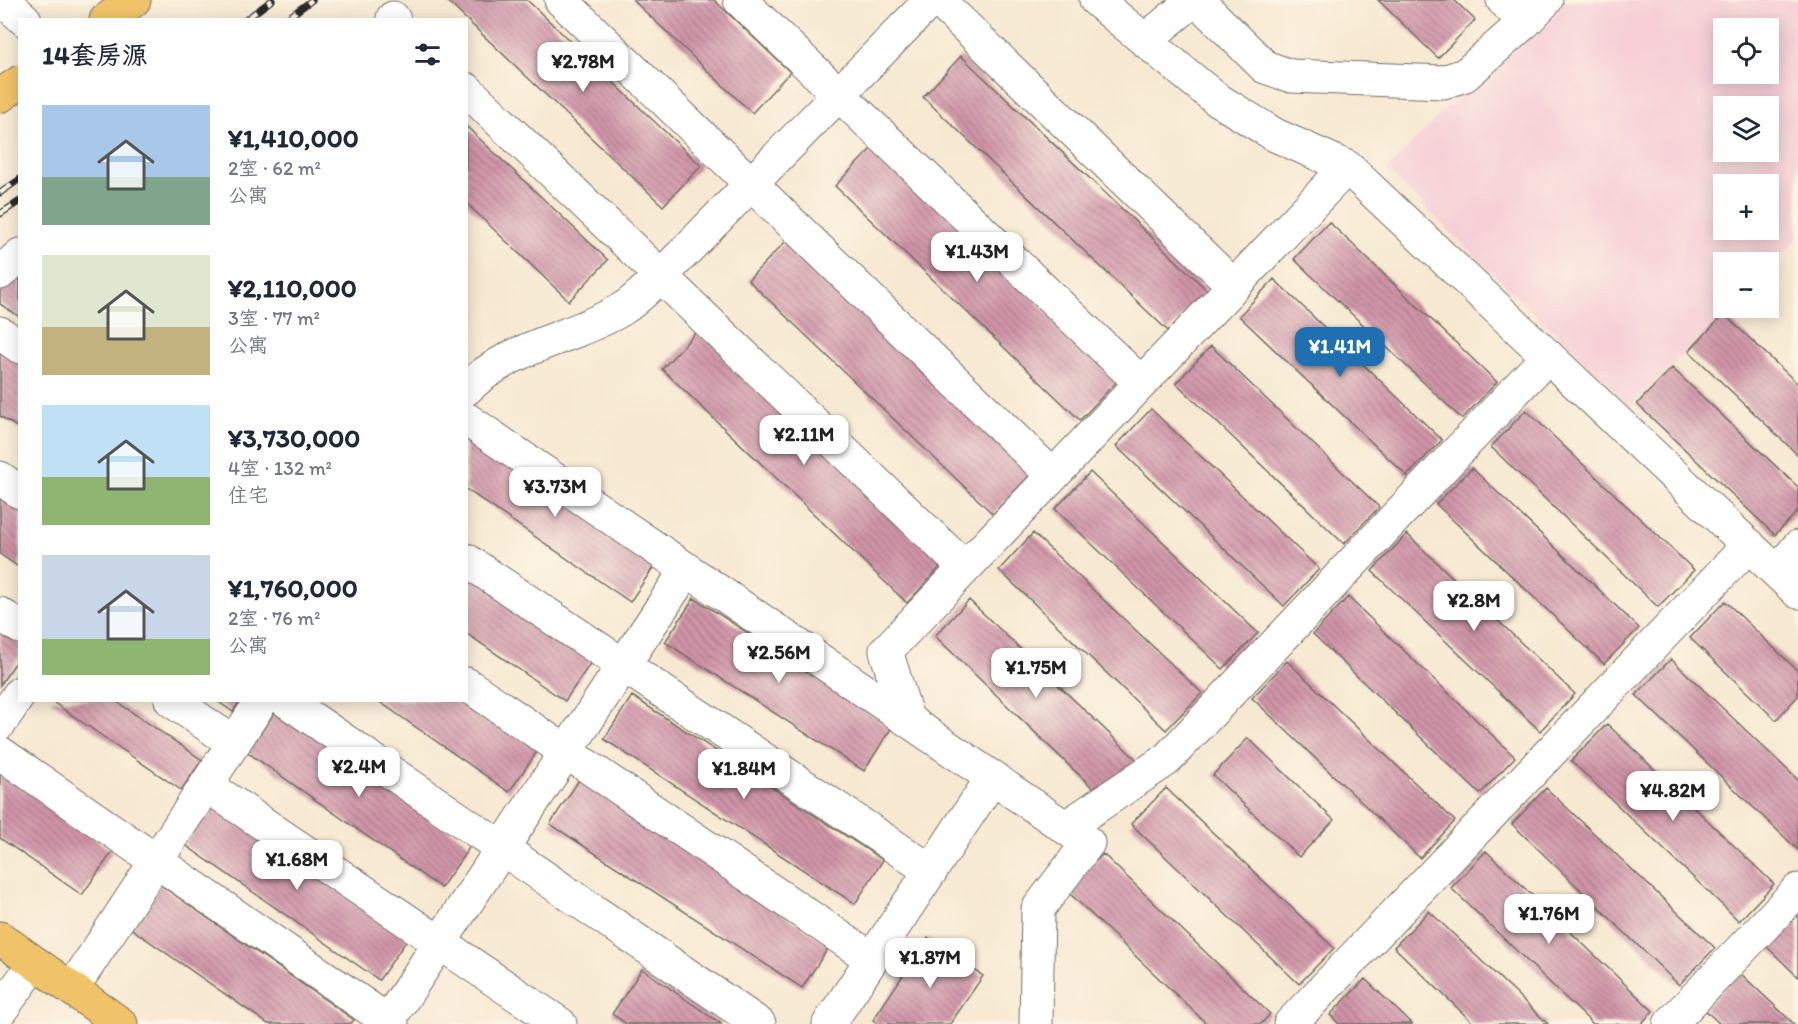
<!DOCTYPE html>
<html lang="zh">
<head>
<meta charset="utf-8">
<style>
  body { margin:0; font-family:Itim,"LXGW WenKai TC",sans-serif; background:#f2f2f3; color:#1f2937; height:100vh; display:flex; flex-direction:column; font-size:22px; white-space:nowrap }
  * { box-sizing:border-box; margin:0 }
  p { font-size:20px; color:#747a83 }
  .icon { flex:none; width:33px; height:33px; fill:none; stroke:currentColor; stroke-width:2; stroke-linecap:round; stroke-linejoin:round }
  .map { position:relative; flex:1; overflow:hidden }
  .sheet { position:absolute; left:18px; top:18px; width:450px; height:684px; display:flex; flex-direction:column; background:#fff; border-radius:0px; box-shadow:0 3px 15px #0003 }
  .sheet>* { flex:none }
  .controls { position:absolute; left:1713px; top:18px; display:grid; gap:12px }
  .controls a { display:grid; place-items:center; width:66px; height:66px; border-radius:0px; background:#fff; box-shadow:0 3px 15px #0003; font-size:30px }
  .price { position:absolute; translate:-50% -51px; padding:0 14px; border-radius:12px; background:#fff; color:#222; font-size:20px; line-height:39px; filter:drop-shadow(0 2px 3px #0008) }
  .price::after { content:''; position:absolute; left:50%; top:36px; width:18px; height:14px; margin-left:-9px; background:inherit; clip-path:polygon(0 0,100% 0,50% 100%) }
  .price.selected { background:#1f6fb2; color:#fff }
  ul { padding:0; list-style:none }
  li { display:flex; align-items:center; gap:18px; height:150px; padding:0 24px }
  li span { display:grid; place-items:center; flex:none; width:168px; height:120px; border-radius:0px; color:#555 }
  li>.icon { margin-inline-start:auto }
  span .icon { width:72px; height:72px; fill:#fffc; stroke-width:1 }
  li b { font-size:26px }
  h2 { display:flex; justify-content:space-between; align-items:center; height:72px; padding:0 24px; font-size:26px }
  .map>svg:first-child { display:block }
</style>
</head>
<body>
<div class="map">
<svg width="1798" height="1024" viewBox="0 0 1798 1024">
  <defs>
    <pattern id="building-back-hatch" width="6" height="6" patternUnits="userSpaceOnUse" patternTransform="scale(1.5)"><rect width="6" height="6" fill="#d094a8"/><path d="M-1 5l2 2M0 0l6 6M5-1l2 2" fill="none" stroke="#a97989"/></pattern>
  </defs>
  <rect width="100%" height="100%" fill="#fcf5e5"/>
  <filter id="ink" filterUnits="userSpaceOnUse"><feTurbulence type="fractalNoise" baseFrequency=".0167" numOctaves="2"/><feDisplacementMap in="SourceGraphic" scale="12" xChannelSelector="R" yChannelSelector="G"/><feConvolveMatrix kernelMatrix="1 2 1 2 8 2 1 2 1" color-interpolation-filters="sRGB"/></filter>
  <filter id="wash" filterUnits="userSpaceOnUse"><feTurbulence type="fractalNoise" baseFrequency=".008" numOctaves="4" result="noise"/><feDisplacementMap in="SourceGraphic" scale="24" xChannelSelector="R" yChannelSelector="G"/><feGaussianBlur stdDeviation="1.35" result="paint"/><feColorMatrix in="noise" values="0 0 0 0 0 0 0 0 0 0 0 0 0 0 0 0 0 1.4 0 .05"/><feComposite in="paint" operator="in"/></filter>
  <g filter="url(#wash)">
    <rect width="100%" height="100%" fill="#f7e8d1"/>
    <path fill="#f6cfd7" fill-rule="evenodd" d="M1550,0H1798V239L1769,269L1768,262H1724V308H1730L1630,407L1387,170ZM1724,28H1768V74H1724ZM1724,106H1768V152H1724ZM1724,184H1768V230H1724Z"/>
    <g id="blocks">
      <path fill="url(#building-back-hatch)" d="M446,0H527L701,166L663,206Z
        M633,0H714L790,72L752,113Z
        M1378,0H1454L1475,20L1438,58Z
        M961,56L1207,290L1168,331L923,97Z
        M466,126L608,260L569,301L466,203Z
        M874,146L1119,379L1080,420L835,186Z
        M1329,222L1497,382L1462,419L1294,259Z
        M787,240L1032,473L993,514L748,280Z
        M20,253V317L0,304V272Z
        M1274,279L1442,440L1407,476L1239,316Z
        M1724,314L1798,384V455L1689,351Z
        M700,328L945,562L907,603L662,369Z
        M1211,346L1379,507L1344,544L1176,383Z
        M0,351L20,364V429L0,416Z
        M1672,368L1798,487V511L1775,535L1637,404Z
        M1151,409L1319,569L1284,606L1116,446Z
        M1526,410L1694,570L1658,607L1491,447Z
        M466,425L659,559L630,602L466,489Z
        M1472,468L1639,628L1604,664L1436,504Z
        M1090,472L1258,633L1223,669L1055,509Z
        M0,489L20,502V568L0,554Z
        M1033,533L1202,693L1166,730L999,570Z
        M1407,534L1575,694L1540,731L1372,571Z
        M466,569L594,658L565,701L466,633Z
        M1348,597L1515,757L1480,794L1313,634Z
        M694,598L892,727L864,771L665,642Z
        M969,600L1137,760L1102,797L935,636Z
        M1725,601L1798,671V696L1776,720L1690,638Z
        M0,622L20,635V656L0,685Z
        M1671,659L1798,780V850L1636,695Z
        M1287,661L1455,821L1420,858L1252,698Z
        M632,696L883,860L855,904L604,739Z
        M50,700H114L202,760L181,790Z
        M216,700H240L233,712Z
        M377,700H466L539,749L509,792Z
        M277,709L471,845L441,888L247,752Z
        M1607,724L1774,884L1739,921L1571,761Z
        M1248,738L1334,820L1299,857L1213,775Z
        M0,773L113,851L82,895L0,838Z
        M579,780L830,945L802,988L550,824Z
        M1166,788L1334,948L1299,984L1131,824Z
        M1546,788L1715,948L1679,985L1512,824Z
        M214,802L409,937L379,980L184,844Z
        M1486,851L1653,1011L1641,1024H1593L1451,888Z
        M1103,854L1270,1014L1261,1024H1207L1067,891Z
        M159,884L354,1020L350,1024H268L129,927Z
        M1798,909V977L1764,944Z
        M1429,911L1548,1024H1474L1394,947Z
        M928,938L983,976L950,1024H879L873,1020Z
        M642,969L721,1024H627L612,1014Z
        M1739,972L1794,1024H1720L1704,1009Z
        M1365,979L1412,1024H1339L1330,1015Z"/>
    </g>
  </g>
  <g filter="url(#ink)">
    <use href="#blocks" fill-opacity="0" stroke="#726d65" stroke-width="1.5"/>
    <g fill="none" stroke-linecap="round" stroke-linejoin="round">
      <defs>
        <path id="minor" d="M3,0L25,20
          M561,0L1053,476
          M740,0L1141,383
          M938,0L1234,286
          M1096,0L1215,98L1275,135L1347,167L1798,592
          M1197,0L1265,67L1291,76L1443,82L1465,75L1525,22L1546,0
          M1503,0L1525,22
          M393,18L394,20
          M1145,40L1194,0
          M466,89L965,568
          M0,273L20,255
          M0,333L20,347
          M466,389C513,344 570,340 622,309C636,301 649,286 661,276L931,0
          M466,419L1088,843L1038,909L1036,1024
          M0,478L20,492
          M466,560L931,871
          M1777,572L1798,547
          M0,614L20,627
          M466,684L872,959
          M171,700L234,743
          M285,700L759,1024
          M907,718L886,651L1347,167
          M0,723L20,693
          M0,753L392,1024
          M206,785L560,1024
          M1066,827L1166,760L1548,356
          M72,989L262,700
          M0,1011L35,963
          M386,1024L687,569
          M829,1024L993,777
          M1290,1024L1749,545
          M1670,1024L1798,890"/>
        <path id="major" d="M106,20L134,0
          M0,96L20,82
          M0,938L121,1024"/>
      </defs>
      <use href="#minor" stroke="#726d65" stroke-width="35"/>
      <use href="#major" stroke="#726d65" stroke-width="35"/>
      <use href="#minor" stroke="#fff" stroke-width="33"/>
      <use href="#major" stroke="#f1c369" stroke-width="33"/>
      <defs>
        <path id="rail" d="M245,20L272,0
          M285,20L312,0
          M0,193L20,179
          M0,214L20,201"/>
      </defs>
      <use href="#rail" stroke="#2b2b2b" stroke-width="7"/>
      <use href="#rail" stroke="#fcf5e5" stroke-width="4.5" stroke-dasharray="14" stroke-linecap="butt"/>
    </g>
  </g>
</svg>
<div class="controls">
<a><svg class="icon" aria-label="locate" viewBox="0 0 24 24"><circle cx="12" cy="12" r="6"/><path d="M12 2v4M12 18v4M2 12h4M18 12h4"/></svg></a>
<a><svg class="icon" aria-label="layers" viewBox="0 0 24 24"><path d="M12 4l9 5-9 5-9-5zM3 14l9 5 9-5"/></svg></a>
<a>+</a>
<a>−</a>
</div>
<b class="price" style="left:583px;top:93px">¥2.78M</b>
<b class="price" style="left:977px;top:283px">¥1.43M</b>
<b class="price selected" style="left:1340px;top:378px">¥1.41M</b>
<b class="price" style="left:804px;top:466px">¥2.11M</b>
<b class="price" style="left:555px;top:518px">¥3.73M</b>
<b class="price" style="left:1474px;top:632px">¥2.8M</b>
<b class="price" style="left:779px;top:684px">¥2.56M</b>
<b class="price" style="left:1036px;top:699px">¥1.75M</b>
<b class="price" style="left:359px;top:798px">¥2.4M</b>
<b class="price" style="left:744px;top:800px">¥1.84M</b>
<b class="price" style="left:1673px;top:822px">¥4.82M</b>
<b class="price" style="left:297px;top:891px">¥1.68M</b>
<b class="price" style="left:1549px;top:945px">¥1.76M</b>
<b class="price" style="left:930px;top:989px">¥1.87M</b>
<section class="sheet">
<h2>14套房源<svg class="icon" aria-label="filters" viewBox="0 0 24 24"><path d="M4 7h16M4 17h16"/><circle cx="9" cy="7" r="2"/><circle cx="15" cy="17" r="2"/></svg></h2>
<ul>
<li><span style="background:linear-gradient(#a9c7e8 60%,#7fa58c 0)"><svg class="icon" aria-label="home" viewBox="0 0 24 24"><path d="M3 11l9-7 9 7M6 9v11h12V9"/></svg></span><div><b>¥1,410,000</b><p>2室 · 62 m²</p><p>公寓</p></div></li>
<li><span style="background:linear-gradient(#dfe7d0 60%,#c2b280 0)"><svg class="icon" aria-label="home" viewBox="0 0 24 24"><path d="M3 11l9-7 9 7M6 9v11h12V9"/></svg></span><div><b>¥2,110,000</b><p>3室 · 77 m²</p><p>公寓</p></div></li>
<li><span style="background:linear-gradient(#bfe0f5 60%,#8fb573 0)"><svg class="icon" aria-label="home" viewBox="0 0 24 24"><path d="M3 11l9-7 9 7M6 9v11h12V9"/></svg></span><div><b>¥3,730,000</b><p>4室 · 132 m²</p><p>住宅</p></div></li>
<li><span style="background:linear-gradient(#c9d6e8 70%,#8fb573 0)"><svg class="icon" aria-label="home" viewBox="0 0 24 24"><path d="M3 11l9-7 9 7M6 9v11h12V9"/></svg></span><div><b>¥1,760,000</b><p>2室 · 76 m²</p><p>公寓</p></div></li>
</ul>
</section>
</div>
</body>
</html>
